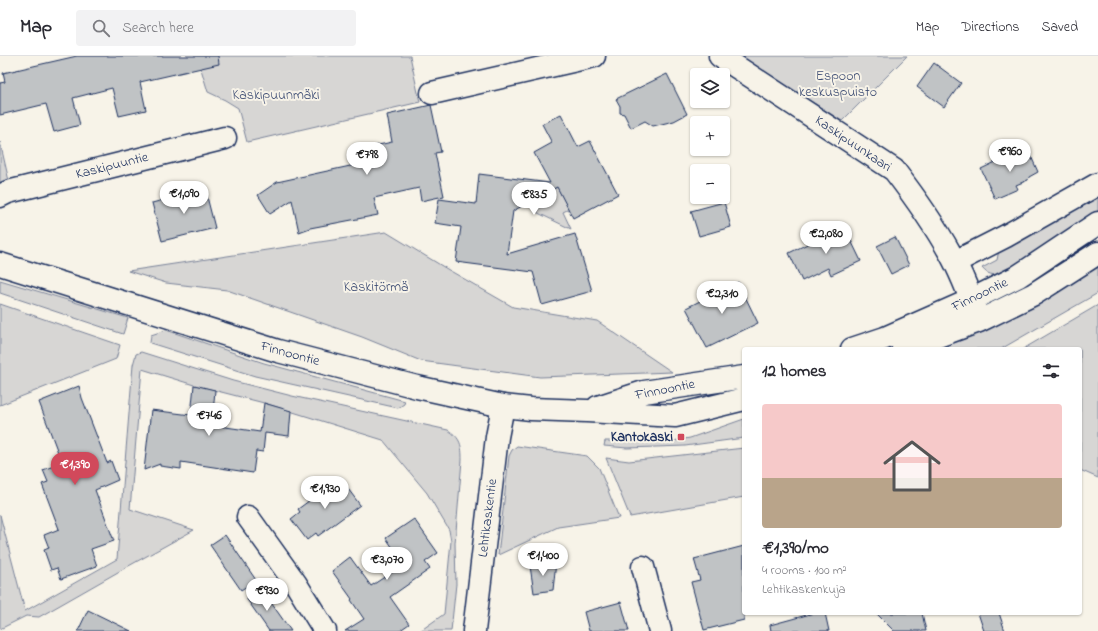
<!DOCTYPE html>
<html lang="en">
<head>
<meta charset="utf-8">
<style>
  body { margin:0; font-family:"Indie Flower",sans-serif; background:#f2f2f3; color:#2b2b33; height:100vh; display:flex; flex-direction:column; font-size:15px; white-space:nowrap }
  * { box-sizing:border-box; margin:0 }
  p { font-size:13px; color:#7c7c81 }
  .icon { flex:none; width:22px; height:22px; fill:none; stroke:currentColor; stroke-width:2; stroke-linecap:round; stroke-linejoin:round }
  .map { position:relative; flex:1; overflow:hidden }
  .sheet { position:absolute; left:742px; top:291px; width:340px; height:268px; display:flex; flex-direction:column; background:#fff; border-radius:4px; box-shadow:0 1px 3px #0004 }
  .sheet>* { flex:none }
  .fabs { position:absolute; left:690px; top:12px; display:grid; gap:8px }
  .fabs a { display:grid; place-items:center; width:40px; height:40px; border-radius:4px; background:#fff; box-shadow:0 1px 3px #0004; font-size:20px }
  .price { position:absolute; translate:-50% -34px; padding:0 9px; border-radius:14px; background:#fff; color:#222; font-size:13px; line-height:26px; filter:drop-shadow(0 1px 2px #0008) }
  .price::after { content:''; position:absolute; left:50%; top:24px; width:12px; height:9px; margin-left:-6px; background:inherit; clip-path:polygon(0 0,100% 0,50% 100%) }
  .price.current { background:#d1495b; color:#fff }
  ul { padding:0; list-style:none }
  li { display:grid; align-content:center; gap:8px; height:212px; padding:0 20px }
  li+li { border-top:1px solid #e1e1e2 }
  li span { display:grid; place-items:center; height:124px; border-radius:4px; color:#555 }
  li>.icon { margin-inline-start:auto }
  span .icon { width:72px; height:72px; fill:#fffc; stroke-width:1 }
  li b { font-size:17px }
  h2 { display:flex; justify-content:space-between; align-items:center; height:48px; padding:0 20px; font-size:17px }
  header { display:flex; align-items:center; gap:24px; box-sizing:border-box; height:56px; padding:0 20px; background:#fff; border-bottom:1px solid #e1e1e2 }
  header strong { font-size:19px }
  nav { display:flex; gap:22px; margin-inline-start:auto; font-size:14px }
  .search { width:280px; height:36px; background:#f2f2f3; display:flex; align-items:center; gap:10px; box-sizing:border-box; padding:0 14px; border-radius:4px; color:#7c7c81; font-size:15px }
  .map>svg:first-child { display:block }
</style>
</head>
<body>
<header>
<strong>Map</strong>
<div class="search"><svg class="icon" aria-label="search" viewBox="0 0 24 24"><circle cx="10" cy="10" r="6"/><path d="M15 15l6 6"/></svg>Search here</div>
<nav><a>Map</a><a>Directions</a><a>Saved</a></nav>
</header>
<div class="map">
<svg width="1098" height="575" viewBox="0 0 1098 575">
  <rect width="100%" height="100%" fill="#f7f3e8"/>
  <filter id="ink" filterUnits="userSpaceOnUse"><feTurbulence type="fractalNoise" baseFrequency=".025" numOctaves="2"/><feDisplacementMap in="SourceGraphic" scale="8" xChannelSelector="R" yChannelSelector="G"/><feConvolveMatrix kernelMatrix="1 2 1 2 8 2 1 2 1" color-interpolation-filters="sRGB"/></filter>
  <g filter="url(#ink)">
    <path fill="#d7d6d4" stroke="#798299" d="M197,0H410L420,46L247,86L238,52L225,44L208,36Z
      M740,0H907L842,65Z
      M0,86L9,125L0,129Z
      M557,131L569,153L563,156L571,173L538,157L532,145Z
      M1098,135V158L1007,217C997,219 989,221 982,212L997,204L1000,189Z
      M386,176L447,213L513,251L597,265L672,316L540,321L421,305L362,281L227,234L166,227L128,215Z
      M1098,208V237L1001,293H937L1021,254Z
      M0,224L128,262L123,278L0,237Z
      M0,248L120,289L116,303L0,349Z
      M1098,249V422L1080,414V293H1023Z
      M166,274L264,307L405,345L404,348L398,352L255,320L150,287L151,279Z
      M141,296L233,325L292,340L448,374C461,382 462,390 462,404L455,487L456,528L451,575H420L444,558L451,485L449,474L427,437L383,384L264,347L194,329L142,313L130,453L194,474L125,512L39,561L26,560L0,573V459L25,555L117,503L133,309L136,298Z
      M744,363V382L685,390L627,392L604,390L605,385H673L690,382Z
      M517,390L587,400L599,412L619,462L558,471L498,499L509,400L512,394Z
      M744,392V441L630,461L606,402L629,405Z"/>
    <path fill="#c0c3c5" stroke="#1b2f5e" d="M77,0H218L219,8L140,26L146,54L119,60L112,32L73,42L80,69L54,76L46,48L0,59V27L5,26L3,17Z
      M934,7L961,27L944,51L917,31Z
      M667,18L687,58L674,65L653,70L645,65L631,72L624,58L620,57V50L616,43Z
      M431,49L441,96L435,97L444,140L421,145L419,132L374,142L378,159L310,172L299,176L292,144L270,158L258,139L277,126L364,107L361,93L392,86L387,59Z
      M561,58L578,91L590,85L618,138L573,162L557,131L513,155L507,198L575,178L592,235L542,249L533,216L456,206L461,171L435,167L439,143L476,148L479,118L550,127L534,97L552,87L542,68Z
      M1027,91L1038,116L1029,121L1028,124L1016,129L1018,133L995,143L981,113Z
      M205,133L215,172L162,185L152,147Z
      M724,146L731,171L699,180L691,155Z
      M844,170L861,205L831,219L828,212L802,225L789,197Z
      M895,181L909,209L891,218L877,190Z
      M738,226L758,267L707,292L686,252Z
      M194,329L215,334L212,369L260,376L264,347L291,355L289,380L265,377L263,396L256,395L253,417L181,406V413L160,410V408L144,414L151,354L191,359Z
      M79,330L82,342L107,407L111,405L118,424L95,434L114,485L91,493L97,510L61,523L57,512L51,514L44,494L49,492L44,479L59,473L42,428L48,426L43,414L62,407L39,346Z
      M340,422L360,449L318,480L316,477L307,484L291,463L300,456L298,453Z
      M414,463L438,497L425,506L430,513L390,541L409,568L399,575H345L364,563L351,544L352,543L332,515L350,501L371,530L404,508L386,482Z
      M225,479L256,524L241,534L210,489Z
      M744,490V564L704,574L691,526L700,524L694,503Z
      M556,506L553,534L534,537L530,510Z
      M260,531L291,575H269L246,542Z
      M621,546L629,575H589L584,556Z
      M88,554L131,575H78Z
      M814,557H825L829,575H771L770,569Z
      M876,557H922L926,575H894Z
      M978,557H999L1005,575H984Z"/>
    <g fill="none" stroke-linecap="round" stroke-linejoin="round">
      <defs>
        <path id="minor" d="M720,0L894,114C914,140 934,168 950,197C962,218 970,240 978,262
          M432,37L594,0
          M0,140L8,136L225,82
          M955,206L1006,180L1098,128
          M248,461L296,528L325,575
          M643,511L660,575
          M474,575L497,381L503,350"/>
        <path id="major" d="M0,208L278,295L417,331L503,350L531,353L587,355L675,360L744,343
          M852,293L885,282L971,244L1017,221L1098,167
          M903,293L979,265L1034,238L1098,197
          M598,351L644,336L744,321"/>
      </defs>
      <use href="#minor" stroke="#1b2f5e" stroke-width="25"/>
      <use href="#major" stroke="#1b2f5e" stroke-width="25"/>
      <use href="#minor" stroke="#f7f3e8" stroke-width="22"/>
      <use href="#major" stroke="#f7f3e8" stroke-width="22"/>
    </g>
  </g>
  <rect fill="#d1495b" stroke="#f7f3e8" stroke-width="1.5" x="677" y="377" width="8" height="8" rx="2"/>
  <g text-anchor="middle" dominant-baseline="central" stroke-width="4" stroke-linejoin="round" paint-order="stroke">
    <g font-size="14" fill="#415076" stroke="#f7f3e8">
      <text x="838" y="20">Espoon<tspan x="838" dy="16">keskuspuisto</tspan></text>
      <text x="276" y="39">Kaskipuunmäki</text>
      <text x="376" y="231">Kaskitörmä</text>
    </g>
    <g font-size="14" fill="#1b2f5e" stroke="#f7f3e8">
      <text transform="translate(853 88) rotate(34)">Kaskipuunkaari</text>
      <text transform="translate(112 110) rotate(-14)">Kaskipuuntie</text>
      <text transform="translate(980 239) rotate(-26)">Finnoontie</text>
      <text transform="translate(290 298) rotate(15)">Finnoontie</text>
      <text transform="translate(665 334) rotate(-11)">Finnoontie</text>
      <text transform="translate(488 462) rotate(-83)">Lehtikaskentie</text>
    </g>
    <g font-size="14" font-weight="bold" fill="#1b2f5e" stroke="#f7f3e8" text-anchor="end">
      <text x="673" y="381">Kantokaski</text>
    </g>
  </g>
</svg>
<div class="fabs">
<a><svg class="icon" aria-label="layers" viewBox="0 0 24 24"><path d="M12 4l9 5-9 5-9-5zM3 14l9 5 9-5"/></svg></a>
<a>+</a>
<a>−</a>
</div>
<b class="price" style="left:1010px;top:117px">€960</b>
<b class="price" style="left:367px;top:120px">€798</b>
<b class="price" style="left:184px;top:159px">€1,090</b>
<b class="price" style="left:534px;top:160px">€835</b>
<b class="price" style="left:826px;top:199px">€2,080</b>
<b class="price" style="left:722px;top:259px">€2,310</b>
<b class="price" style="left:209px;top:381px">€746</b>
<b class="price current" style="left:75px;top:430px">€1,390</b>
<b class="price" style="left:325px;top:454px">€1,930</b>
<b class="price" style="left:543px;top:521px">€1,400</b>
<b class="price" style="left:387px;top:525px">€3,070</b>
<b class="price" style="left:267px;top:556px">€930</b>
<section class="sheet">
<h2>12 homes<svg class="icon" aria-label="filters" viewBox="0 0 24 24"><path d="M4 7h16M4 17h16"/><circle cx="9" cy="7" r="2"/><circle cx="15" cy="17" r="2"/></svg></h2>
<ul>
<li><span style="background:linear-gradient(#f6c9c9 60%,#b9a48a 0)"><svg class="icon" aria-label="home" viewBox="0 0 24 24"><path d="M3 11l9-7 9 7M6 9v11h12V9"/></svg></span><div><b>€1,390/mo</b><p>4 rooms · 100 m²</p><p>Lehtikaskenkuja</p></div></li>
</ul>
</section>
</div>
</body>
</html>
